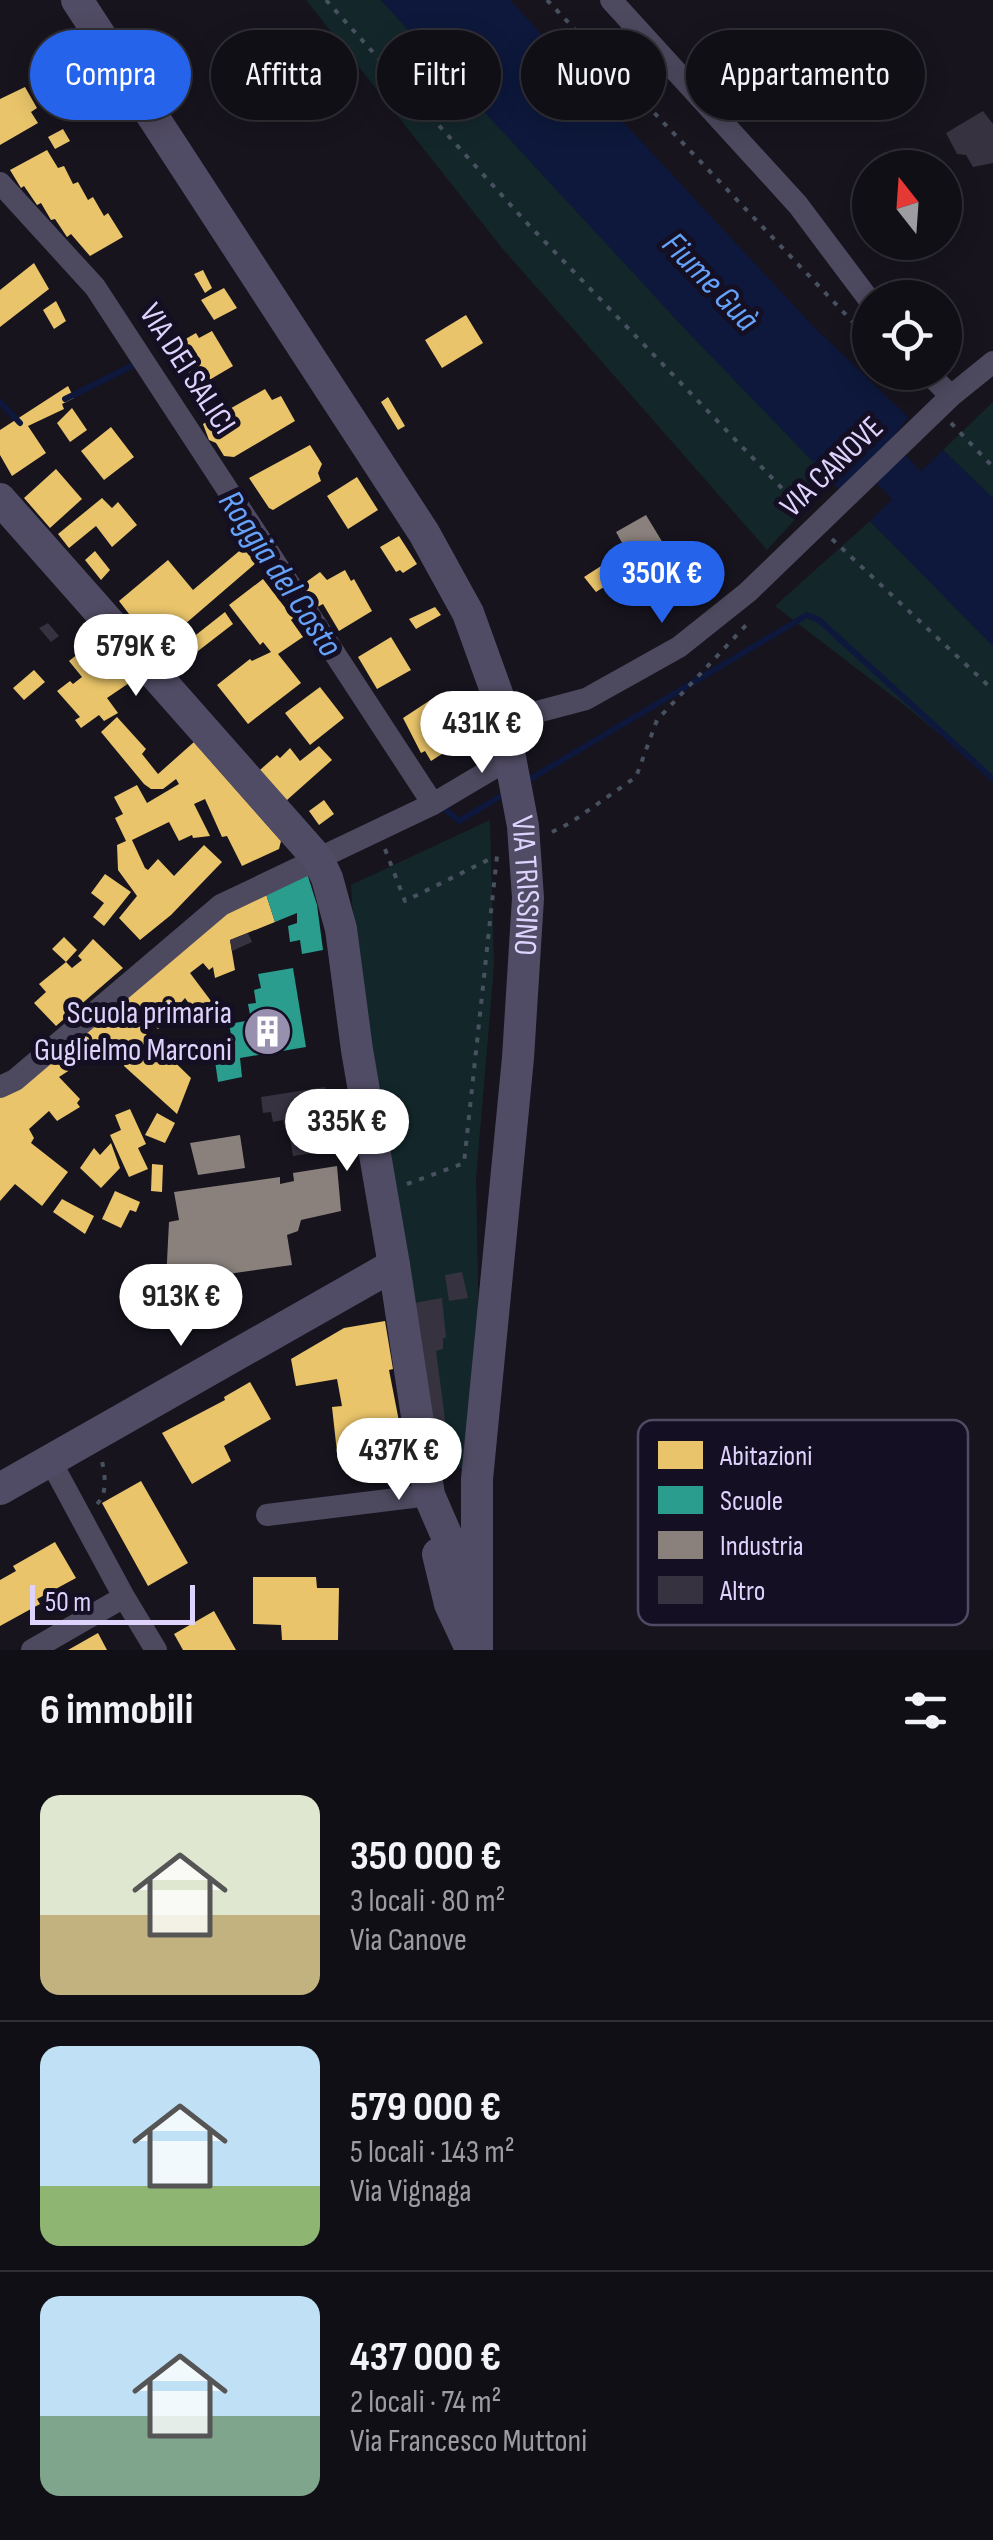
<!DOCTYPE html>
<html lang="it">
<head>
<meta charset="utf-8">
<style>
  body { margin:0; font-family:"Sofia Sans Condensed",sans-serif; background:#1e1d23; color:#f1f3f6; height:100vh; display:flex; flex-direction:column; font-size:38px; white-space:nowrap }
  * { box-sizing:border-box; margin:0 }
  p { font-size:32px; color:#9c9ca1 }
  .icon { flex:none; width:55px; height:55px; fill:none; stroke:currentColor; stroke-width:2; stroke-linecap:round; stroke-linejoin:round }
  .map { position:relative; height:1650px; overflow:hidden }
  .details { display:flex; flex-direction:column; background:#110f16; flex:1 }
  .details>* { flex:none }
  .top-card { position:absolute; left:30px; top:30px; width:935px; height:90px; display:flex; gap:20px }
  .needle { width:65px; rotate:343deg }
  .controls { position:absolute; left:852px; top:150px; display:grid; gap:20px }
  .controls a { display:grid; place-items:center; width:110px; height:110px; border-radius:50%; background:#110f16; box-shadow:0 5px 25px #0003,0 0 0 2px #302f35; font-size:50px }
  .scale { position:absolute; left:30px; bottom:25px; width:165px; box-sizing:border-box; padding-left:10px; border:5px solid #ddd3fd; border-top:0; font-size:28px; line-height:35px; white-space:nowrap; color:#ddd3fd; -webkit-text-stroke:8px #150f23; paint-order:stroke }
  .price { position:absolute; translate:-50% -85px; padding:0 22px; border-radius:35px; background:#fff; color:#222; font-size:32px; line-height:65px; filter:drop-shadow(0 2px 5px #0008) }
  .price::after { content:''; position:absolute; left:50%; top:60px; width:30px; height:22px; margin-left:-15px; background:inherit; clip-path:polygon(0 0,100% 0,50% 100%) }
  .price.active { background:#2563eb; color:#fff }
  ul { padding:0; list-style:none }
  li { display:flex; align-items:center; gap:30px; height:250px; padding:0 40px }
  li+li { border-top:2px solid #302f35 }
  li span { display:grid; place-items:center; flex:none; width:280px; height:200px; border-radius:20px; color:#555 }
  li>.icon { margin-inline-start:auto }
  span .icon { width:120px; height:120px; fill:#fffc; stroke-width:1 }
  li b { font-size:42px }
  h2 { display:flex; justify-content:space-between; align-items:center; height:120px; padding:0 40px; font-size:42px }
  .chip { padding:0 35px; border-radius:45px; background:#110f16; box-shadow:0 5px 25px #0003,0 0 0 2px #302f35; font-size:35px; line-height:90px }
  .chip.active { background:#2563eb; color:#fff }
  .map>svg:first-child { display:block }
</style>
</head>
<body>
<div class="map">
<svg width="993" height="1650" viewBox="0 0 993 1650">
  <rect width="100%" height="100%" fill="#17141e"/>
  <path fill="#13272b" d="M306,0H381L688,332L831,480L767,550L502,248Z
    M993,402V498L943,450Z
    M870,521L993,646V779L908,708L775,606Z
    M490,820L494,966L476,1178L482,1486L428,1441L360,1017L351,885Z"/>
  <path fill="#0d183c" d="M381,0H510L812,325L908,417L848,498L688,332Z
    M943,450L993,498V646L870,521Z"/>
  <path fill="#e9c46a" d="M25,87L37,108L31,112L38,123L0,145V99Z
    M63,129L70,141L55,149L48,137Z
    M47,150L58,168L64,166L73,184L78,182L88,200L93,197L104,216L108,213L123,237L90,256L71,234L67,237L55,219L51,220L41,203L37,205L24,186L21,188L10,170Z
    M34,263L49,289L0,327V290Z
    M203,270L212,288L205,293L194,274Z
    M224,288L237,308L214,320L201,300Z
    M56,301L66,321L54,329L43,310Z
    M466,315L483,343L442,368L425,340Z
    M212,331L233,366L194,389L170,348L196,333L199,338Z
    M68,386L74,398L62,404L64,409L28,426L46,453L12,476L0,455V430Z
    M265,389L272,400L281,396L295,421L234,457L224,456L216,443L209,440L203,424Z
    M388,397L405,426L398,430L381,402Z
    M72,408L87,430L70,442L57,423Z
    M111,427L134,457L104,480L81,451Z
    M310,445L322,464L318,473L321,481L273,510L269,508L249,478Z
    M56,469L82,499L50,528L24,498Z
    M357,477L378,510L348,529L327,496Z
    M102,498L112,508L118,502L137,525L112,547L96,526L69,548L58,534Z
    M399,536L417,564L403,573L400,570L396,572L380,547Z
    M244,547L256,563L156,649L119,601L168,560L193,590Z
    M95,551L110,570L101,580L85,560Z
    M615,557L621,576L596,592L584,577Z
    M345,570L351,581L354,579L372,611L339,631L323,604L317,607L302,585L320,572L327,580Z
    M263,579L293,618L291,620L303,637L278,654L301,683L248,724L217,685L250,659L252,661L271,652L263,642L260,645L229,605Z
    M435,607L441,615L416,629L409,619Z
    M225,612L233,624L167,675L159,664Z
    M99,637L135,679L107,698L118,713L104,721L99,715L81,728L75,720L80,717L57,691L70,681L73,684L82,677L69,661Z
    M391,637L411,670L377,689L358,657Z
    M34,670L45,682L24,700L13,688Z
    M320,687L344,718L310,745L285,713Z
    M435,697L453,723L449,727L459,743L431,761L425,751L421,753L403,718Z
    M117,717L146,749L142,754L158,774L194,742L281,841L279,849L242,866L227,836L222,837L205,799L194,804L210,836L193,838L192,835L179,841L169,822L132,840L145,868L148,870L158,859L174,876L204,845L222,862L171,915L140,940L119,918L137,896L118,870L117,845L126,841L115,818L123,814L114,797L137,785L147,803L179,784L176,779L163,789H151L144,784L101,732Z
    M319,746L332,760L278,808L253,776L277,755L280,758L290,748L300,761Z
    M324,800L334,814L319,825L309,811Z
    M105,874L131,892L104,926L93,917L104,903L91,893Z
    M265,891L275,922L230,940L235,970L215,978L213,967L209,970L203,963L190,973L211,1001L196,1013L185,998L158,1029L153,1024L146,1034L191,1078L177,1114L124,1066L130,1050L116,1040L59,1077L80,1099L77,1103L80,1107L57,1121L49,1111L29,1129L34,1138L31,1143L68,1172L42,1206L15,1184L0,1201V1093L216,913Z
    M64,937L77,950L66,962L52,949Z
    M93,939L123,968L56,1026L34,1003L46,992L39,984L66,962L72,968L82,960L78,956Z
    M130,1109L146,1144L138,1148L148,1169L129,1177L110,1135L121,1130L115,1115Z
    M157,1113L175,1123L165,1143L145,1135Z
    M111,1143L120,1168L101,1188L80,1168L94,1148L100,1155Z
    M152,1164L163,1165L162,1192L151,1191Z
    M115,1191L140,1202L136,1212L130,1210L121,1228L102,1219Z
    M62,1199L94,1216L85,1234L53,1212Z
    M385,1321L393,1369L389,1370L405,1452L338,1461L332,1407L342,1406L337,1379L296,1386L291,1359L344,1328Z
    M250,1382L271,1419L224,1446L231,1461L192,1484L162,1433L225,1400L224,1397Z
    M141,1481L188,1563L148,1586L102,1503Z
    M55,1542L76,1578L37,1599L40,1604L0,1626V1580L16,1571L13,1566Z
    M253,1577H316L317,1588H339L338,1640H282L281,1625L253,1624Z
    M214,1611L236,1650H183L174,1634Z
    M98,1633L107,1650H68Z"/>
  <path fill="#2a9d8f" d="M307,873L317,905L323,950L302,954L300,940L290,942L288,926L297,923V913L275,922L265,891Z
    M293,968L306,1047L240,1058L242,1077L218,1082L214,1054L234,1050L229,1024L251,1020L248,1004L256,1003L254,990L261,988L258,974Z"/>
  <path fill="#8a817c" d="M646,515L672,558L640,575L616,532Z
    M240,1135L245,1168L198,1175L190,1143Z
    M337,1166L341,1211L301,1220L298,1231L287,1235L292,1265L228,1274L230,1297L171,1307L166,1281L169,1222L179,1220L174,1192L280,1177V1184L294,1181L293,1173Z"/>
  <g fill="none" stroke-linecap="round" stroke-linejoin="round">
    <path stroke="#0d183c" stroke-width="6" d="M65,399L138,363
      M0,402L20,423
      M525,782L807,615L819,620L993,779
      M441,806L459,821L506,793"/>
    <path stroke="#0d183c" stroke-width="40" d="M854,431L993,574"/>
  </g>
  <path fill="#363240" d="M983,111L993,124V163L973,167L966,155L957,154L946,133Z
    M48,623L59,636L51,642L39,628Z
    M248,933L252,942L232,951L230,940Z
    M325,1087L335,1150L293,1156L288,1124L284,1125L283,1120L273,1122L271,1112L263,1113L261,1097Z
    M462,1272L468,1298L449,1301L445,1275Z
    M442,1298L446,1338H443V1349L436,1351L446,1427L432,1430L408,1304Z"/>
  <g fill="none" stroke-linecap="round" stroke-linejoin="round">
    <path stroke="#48515f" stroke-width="4" stroke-dasharray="5 8" stroke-linecap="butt" d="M326,0L525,221L801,508
      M547,0L870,340
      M951,423L993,467
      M832,539L993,690
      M552,832L570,823L636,777L657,720L749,622
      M385,849L405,901L494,857
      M407,1184L464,1163L497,856
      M97,1504C108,1492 105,1476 102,1461"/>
    <path stroke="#4d495f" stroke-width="22" d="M611,0L798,205L870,301
      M0,183L95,287L433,804
      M927,372L951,396
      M503,721L586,699L679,647L748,592L951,396L993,362
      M0,1087L15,1080L221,905L433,804L492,769
      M267,1515L429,1495
      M124,1597L156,1650
      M32,1650L124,1597L50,1460"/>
    <g stroke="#514c65" stroke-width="32">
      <path id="s1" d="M77,0L424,533L468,613L499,699L523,826L528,898L518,1058L477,1479V1650"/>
      <path d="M0,499L318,859L327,878L341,929L357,1050L394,1265L429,1495L468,1585"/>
      <path d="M0,1489L394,1265"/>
      <path d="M438,1554L450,1604L471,1649"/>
    </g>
  </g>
  <defs>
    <symbol id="building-disc" viewBox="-11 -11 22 22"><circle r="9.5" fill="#9890af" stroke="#150f23"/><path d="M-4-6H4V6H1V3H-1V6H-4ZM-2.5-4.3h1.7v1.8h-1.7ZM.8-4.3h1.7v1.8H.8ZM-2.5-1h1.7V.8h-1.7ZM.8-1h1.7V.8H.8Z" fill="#fff"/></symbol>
  </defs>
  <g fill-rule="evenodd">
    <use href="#building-disc" x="240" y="1004" width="55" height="55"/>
  </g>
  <g text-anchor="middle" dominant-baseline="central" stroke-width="10" stroke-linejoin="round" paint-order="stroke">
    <g font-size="32" fill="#ddd3fd" stroke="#150f23">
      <text transform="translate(187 369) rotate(57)">VIA DEI SALICI</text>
      <text transform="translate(832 467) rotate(-44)">VIA CANOVE</text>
      <text stroke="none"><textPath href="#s1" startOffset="1008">VIA TRISSINO</textPath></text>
    </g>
    <g font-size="32" fill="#ddd3fd" stroke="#150f23" text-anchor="end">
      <text x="232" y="1013">Scuola primaria<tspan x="232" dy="37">Guglielmo Marconi</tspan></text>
    </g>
    <g font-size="35" font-style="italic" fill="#65a2f9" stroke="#150f23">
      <text transform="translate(710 282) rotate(46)">Fiume Guà</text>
      <text transform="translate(280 574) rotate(56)">Roggia del Costo</text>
    </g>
  </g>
  <rect x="638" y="1420" width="330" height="205" rx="15" fill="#150f23" stroke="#514a64" stroke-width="2.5"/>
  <rect x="658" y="1441" width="45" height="28" fill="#e9c46a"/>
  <rect x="658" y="1486" width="45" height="28" fill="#2a9d8f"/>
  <rect x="658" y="1531" width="45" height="28" fill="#8a817c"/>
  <rect x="658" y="1576" width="45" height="28" fill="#363240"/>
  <g font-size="28" fill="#ddd3fd">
    <text x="720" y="1465">Abitazioni</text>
    <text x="720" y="1510">Scuole</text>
    <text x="720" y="1555">Industria</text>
    <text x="720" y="1600">Altro</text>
  </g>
</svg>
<div class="controls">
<a><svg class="needle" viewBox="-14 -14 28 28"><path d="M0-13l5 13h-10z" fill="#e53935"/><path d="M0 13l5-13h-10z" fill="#9c9ca1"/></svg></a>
<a><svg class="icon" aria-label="locate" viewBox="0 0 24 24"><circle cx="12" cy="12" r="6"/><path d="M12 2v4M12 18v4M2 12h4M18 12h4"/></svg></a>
</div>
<div class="scale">50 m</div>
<b class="price active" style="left:662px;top:626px">350K €</b>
<b class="price" style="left:136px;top:699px">579K €</b>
<b class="price" style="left:482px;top:776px">431K €</b>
<b class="price" style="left:347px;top:1174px">335K €</b>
<b class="price" style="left:181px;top:1349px">913K €</b>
<b class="price" style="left:399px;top:1503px">437K €</b>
<div class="top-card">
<a class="chip active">Compra</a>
<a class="chip">Affitta</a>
<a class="chip">Filtri</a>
<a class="chip">Nuovo</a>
<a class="chip">Appartamento</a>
</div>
</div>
<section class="details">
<h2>6 immobili<svg class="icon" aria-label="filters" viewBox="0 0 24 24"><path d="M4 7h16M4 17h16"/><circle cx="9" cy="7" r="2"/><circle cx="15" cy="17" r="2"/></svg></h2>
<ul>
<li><span style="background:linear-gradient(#dfe7d0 60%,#c2b280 0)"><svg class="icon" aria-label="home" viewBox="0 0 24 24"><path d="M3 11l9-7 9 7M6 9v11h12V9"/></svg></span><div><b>350 000 €</b><p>3 locali · 80 m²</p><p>Via Canove</p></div></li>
<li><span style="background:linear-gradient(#bfe0f5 70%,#8fb573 0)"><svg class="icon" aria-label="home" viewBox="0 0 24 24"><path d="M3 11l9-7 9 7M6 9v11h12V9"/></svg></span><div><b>579 000 €</b><p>5 locali · 143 m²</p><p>Via Vignaga</p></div></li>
<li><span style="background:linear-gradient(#bfe0f5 60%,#7fa58c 0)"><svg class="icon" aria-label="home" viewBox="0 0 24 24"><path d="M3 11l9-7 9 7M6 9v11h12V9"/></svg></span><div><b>437 000 €</b><p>2 locali · 74 m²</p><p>Via Francesco Muttoni</p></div></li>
</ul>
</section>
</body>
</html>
